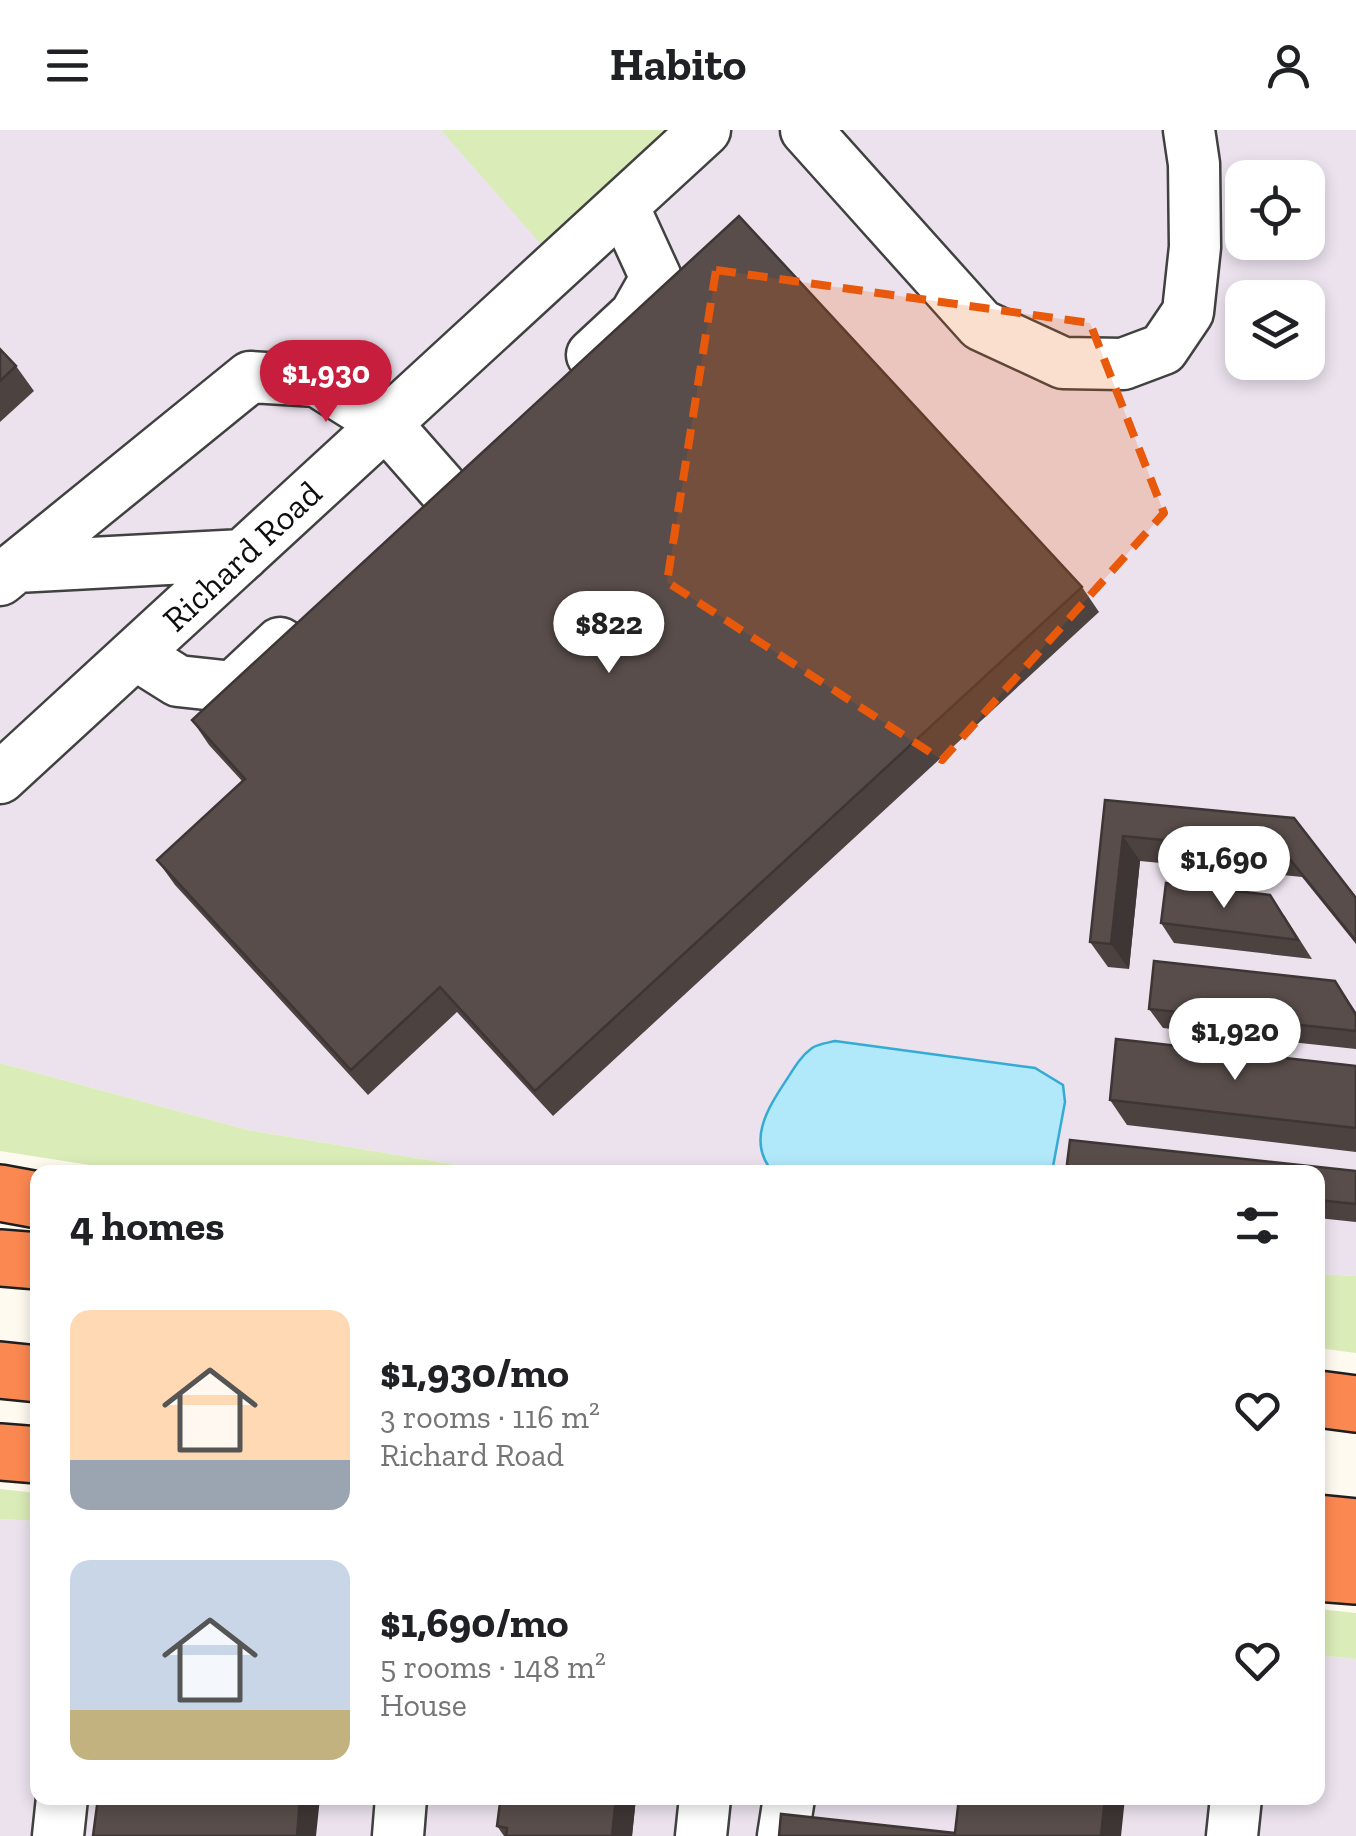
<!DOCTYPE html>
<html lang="en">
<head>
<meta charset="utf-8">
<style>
  body { margin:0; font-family:"Zilla Slab",serif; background:#f2f2f2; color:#202124; height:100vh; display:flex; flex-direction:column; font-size:38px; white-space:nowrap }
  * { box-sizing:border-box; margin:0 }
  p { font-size:32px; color:#757577 }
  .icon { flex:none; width:55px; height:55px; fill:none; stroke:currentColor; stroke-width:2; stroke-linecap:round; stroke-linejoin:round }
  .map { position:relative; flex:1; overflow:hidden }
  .details { position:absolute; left:30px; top:1035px; width:1295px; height:640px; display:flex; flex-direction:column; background:#fff; border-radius:20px; box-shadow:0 5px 15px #0003 }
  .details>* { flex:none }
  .tools { position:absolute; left:1225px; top:30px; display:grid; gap:20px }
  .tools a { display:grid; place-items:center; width:100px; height:100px; border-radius:20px; background:#fff; box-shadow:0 5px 15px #0003; font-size:50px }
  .price { position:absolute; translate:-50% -85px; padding:0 22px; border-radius:35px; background:#fff; color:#222; font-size:32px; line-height:65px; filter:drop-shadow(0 2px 5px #0008) }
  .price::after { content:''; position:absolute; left:50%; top:60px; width:30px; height:22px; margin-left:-15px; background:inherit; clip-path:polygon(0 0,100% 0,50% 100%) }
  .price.selected { background:#c71e3d; color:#fff }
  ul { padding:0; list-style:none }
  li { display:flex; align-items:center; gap:30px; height:250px; padding:0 40px }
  li span { display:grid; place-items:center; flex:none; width:280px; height:200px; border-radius:20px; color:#555 }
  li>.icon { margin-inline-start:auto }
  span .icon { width:120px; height:120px; fill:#fffc; stroke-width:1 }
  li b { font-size:42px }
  h2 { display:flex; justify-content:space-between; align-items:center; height:120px; padding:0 40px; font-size:42px }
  header { display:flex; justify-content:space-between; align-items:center; height:130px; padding:0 40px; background:#fff; font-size:45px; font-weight:700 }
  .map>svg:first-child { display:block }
</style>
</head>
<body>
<header><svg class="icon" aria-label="menu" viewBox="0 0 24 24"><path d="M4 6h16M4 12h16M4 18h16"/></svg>Habito<svg class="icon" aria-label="person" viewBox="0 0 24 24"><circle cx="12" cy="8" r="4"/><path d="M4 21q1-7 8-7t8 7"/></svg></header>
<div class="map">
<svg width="1356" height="1706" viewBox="0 0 1356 1706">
  <rect width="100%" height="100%" fill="#fffaf0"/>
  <path fill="#ebe2ed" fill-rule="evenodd" d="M0,0H1356V1146L1318,1144V1042H500L248,1000L0,933ZM1242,48H1308V112H1242ZM1242,168H1308V232H1242Z
    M0,1389L37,1391L38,1668H1318V1525L1356,1529V1706H0Z"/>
  <path fill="#daecb7" d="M441,0H676L546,120Z
    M0,933L248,1000L500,1042H135L0,1021Z
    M1318,1144L1356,1146V1223L1318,1218Z
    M0,1359L37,1363V1391L0,1389Z
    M1318,1479L1356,1483V1529L1318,1525Z"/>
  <path fill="#b1e8fa" stroke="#34abd5" stroke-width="2.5" d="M835,911L1035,938L1063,955L1065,972L1052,1042H773C746,1011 768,978 787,949C794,938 801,926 812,918C818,914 827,913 835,911Z"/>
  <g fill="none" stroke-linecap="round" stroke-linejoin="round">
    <defs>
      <path id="minor" d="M806,0L981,195L1063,233L1123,234L1163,219L1188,182L1195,117L1194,34L1189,0
        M592,225L635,185L656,148L623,76
        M16,437L243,425
        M0,450L250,247L317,251L386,294L445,361
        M135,524L178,551L233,557L280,513
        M0,648L705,0
        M58,1706L62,1668
        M398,1706L401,1668
        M701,1706L705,1668
        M783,1706L789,1668
        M1232,1706L1236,1668"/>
      <path id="highway" d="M0,1063L38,1070
        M0,1128L38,1131
        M0,1240L38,1244
        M1318,1269L1356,1274
        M0,1322L38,1325
        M1318,1393L1356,1397
        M1318,1443L1356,1446"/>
    </defs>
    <use href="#minor" stroke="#414141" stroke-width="55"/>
    <use href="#highway" stroke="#1f1f1f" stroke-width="60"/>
    <use href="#minor" stroke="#fff" stroke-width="50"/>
    <use href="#highway" stroke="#fc8851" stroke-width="55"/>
  </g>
  <path fill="#4c4240" d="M0,219L16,236L34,261L0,292Z
    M1082,457L1099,482L553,986L457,882L368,965L175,755L157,730L242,651L209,615L192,590Z
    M1105,670L1294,688L1356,768V814L1302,747L1140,731L1129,839L1108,837L1090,812Z
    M1284,785L1312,829L1174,813L1161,793Z
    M1335,851L1356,882V919L1163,898L1149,879Z
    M1356,936V1022L1127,995L1110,970Z
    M1356,1041V1092L1318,1088V1042Z
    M636,1668L632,1706H504L497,1696L509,1674Z"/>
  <path fill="#3e3634" d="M1123,706L1140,731L1129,839L1111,814Z
    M300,1668H320L316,1706H297Z
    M616,1668H636L632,1706H612Z
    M1105,1668H1125L1121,1706H1101Z"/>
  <path fill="#584d4a" stroke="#3e3634" stroke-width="2.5" d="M739,86L1082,457L535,961L440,857L351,940L157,730L245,649L192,590Z
    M0,219L16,236L0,251Z
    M1105,670L1294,688L1356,768V811L1284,722L1123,706L1111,814L1090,812Z
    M1166,753L1270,765L1298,810L1161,793Z
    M1154,831L1335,851L1356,885V901L1149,879Z
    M1116,909L1356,936V998L1110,970Z
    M1070,1010L1356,1041V1074L1318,1070V1042H1066Z
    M98,1668H300L297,1706H93Z
    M510,1668H616L612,1706H506L507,1698L497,1696L500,1673L509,1674Z
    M959,1668H1105L1101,1706H779L781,1684L955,1703Z"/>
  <path fill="#e8590c" fill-opacity="0.2" stroke="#e8590c" stroke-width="8" stroke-dasharray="20 12" stroke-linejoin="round" d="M716,140L1090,193L1164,383L942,630L667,452Z"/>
  <g text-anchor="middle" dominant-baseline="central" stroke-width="10" stroke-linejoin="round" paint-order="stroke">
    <g font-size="35" fill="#0e0e0e" stroke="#fff">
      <text transform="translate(242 426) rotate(-43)">Richard Road</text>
    </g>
  </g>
</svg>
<div class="tools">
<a><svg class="icon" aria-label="locate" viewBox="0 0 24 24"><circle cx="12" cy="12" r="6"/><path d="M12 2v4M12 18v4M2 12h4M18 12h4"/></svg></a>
<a><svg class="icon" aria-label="layers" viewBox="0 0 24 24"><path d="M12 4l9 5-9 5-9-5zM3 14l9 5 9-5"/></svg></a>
</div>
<b class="price selected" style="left:326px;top:295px">$1,930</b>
<b class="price" style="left:609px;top:546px">$822</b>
<b class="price" style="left:1224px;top:781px">$1,690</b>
<b class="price" style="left:1235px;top:953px">$1,920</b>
<section class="details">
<h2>4 homes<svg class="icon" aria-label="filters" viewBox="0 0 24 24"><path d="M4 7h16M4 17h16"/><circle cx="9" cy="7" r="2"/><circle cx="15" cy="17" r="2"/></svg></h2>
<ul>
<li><span style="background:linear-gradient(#ffd9b3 75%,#9aa5b1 0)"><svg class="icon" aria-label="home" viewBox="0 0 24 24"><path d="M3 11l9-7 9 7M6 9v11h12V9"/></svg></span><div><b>$1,930/mo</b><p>3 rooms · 116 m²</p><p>Richard Road</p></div><svg class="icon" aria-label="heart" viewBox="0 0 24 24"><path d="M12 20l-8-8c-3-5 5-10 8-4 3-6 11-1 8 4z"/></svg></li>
<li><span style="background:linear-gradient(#c9d6e8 75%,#c2b280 0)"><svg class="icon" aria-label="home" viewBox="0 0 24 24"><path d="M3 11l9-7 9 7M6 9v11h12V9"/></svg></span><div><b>$1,690/mo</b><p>5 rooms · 148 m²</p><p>House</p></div><svg class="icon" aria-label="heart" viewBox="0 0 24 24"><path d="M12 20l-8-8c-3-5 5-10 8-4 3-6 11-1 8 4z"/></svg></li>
</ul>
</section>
</div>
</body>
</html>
